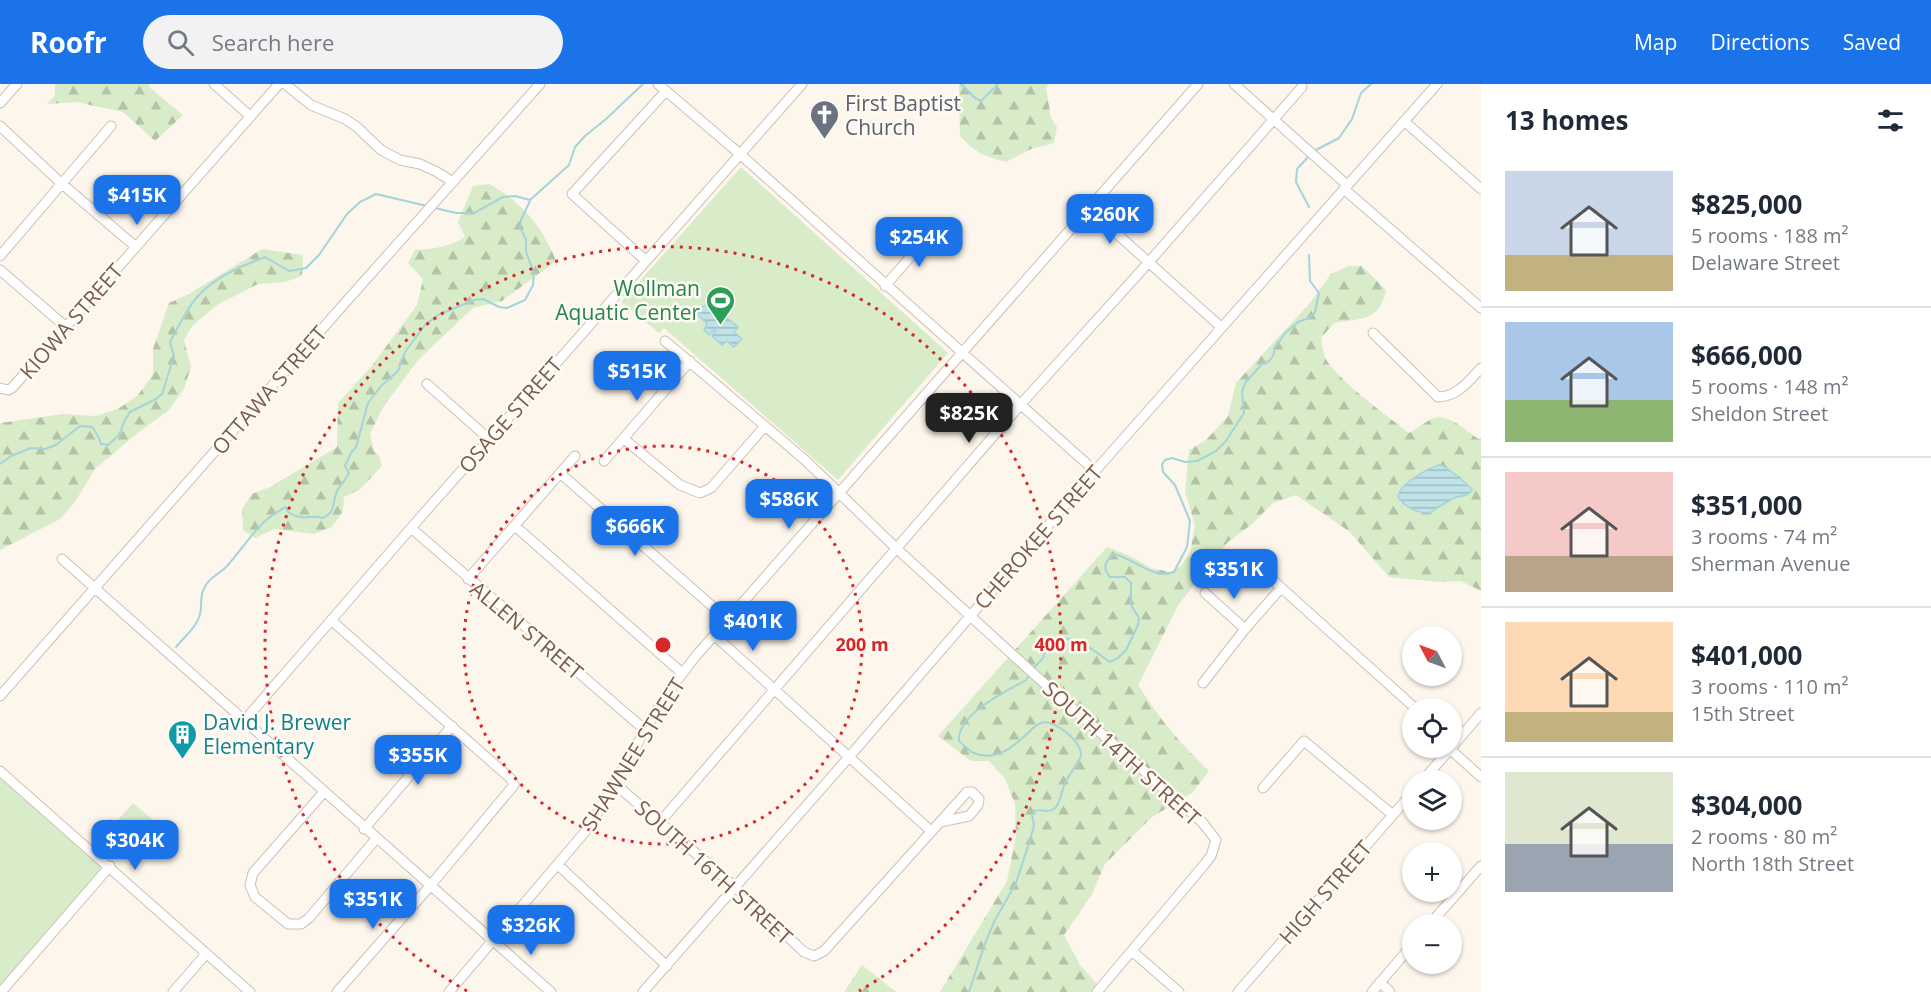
<!DOCTYPE html>
<html lang="en">
<head>
<meta charset="utf-8">
<style>
  body { margin:0; font-family:"Open Sans",sans-serif; background:#f2f2f3; color:#1f2937; height:100vh; display:flex; flex-direction:column; font-size:22px; white-space:nowrap }
  * { box-sizing:border-box; margin:0 }
  p { font-size:20px; color:#747a83 }
  .icon { flex:none; width:33px; height:33px; fill:none; stroke:currentColor; stroke-width:2; stroke-linecap:round; stroke-linejoin:round }
  .map { position:relative; flex:1; overflow:hidden }
  .details { display:flex; flex-direction:column; background:#fff; width:450px }
  .details>* { flex:none }
  .needle { width:39px; rotate:311deg }
  .controls { position:absolute; left:1402px; top:542px; display:grid; gap:12px }
  .controls a { display:grid; place-items:center; width:60px; height:60px; border-radius:50%; background:#fff; box-shadow:0 2px 4px #0004; font-size:30px }
  .price { position:absolute; translate:-50% -51px; padding:0 14px; border-radius:12px; background:#1a73e8; color:#fff; font-size:20px; line-height:39px; filter:drop-shadow(0 2px 3px #0008) }
  .price::after { content:''; position:absolute; left:50%; top:36px; width:18px; height:14px; margin-left:-9px; background:inherit; clip-path:polygon(0 0,100% 0,50% 100%) }
  .price.current { background:#222; color:#fff }
  ul { padding:0; list-style:none }
  li { display:flex; align-items:center; gap:18px; height:150px; padding:0 24px }
  li+li { border-top:2px solid #e0e1e3 }
  li span { display:grid; place-items:center; flex:none; width:168px; height:120px; border-radius:0px; color:#555 }
  li>.icon { margin-inline-start:auto }
  span .icon { width:72px; height:72px; fill:#fffc; stroke-width:1 }
  li b { font-size:26px }
  h2 { display:flex; justify-content:space-between; align-items:center; height:72px; padding:0 24px; font-size:26px }
  header { display:flex; align-items:center; gap:36px; box-sizing:border-box; height:84px; padding:0 30px; background:#1a73e8; color:#fff }
  header strong { font-size:28px }
  nav { display:flex; gap:33px; margin-inline-start:auto; font-size:21px }
  .search { width:420px; height:54px; background:#f2f2f3; display:flex; align-items:center; gap:15px; box-sizing:border-box; padding:0 21px; border-radius:33px; color:#747a83; font-size:22px }
  main { display:flex; flex:1; min-height:0 }
  .map>svg:first-child { display:block }
</style>
</head>
<body>
<header>
<strong>Roofr</strong>
<div class="search"><svg class="icon" aria-label="search" viewBox="0 0 24 24"><circle cx="10" cy="10" r="6"/><path d="M15 15l6 6"/></svg>Search here</div>
<nav><a>Map</a><a>Directions</a><a>Saved</a></nav>
</header>
<main>
<div class="map">
<svg width="1481" height="908" viewBox="0 0 1481 908">
  <defs>
    <pattern id="forest-firs" width="22" height="20" patternUnits="userSpaceOnUse" patternTransform="scale(1.5)"><rect width="22" height="20" fill="#d8ecc9"/><path d="M5 1l3.5 6h-7zM16 11l3.5 6h-7z" fill="#b4c2a5"/></pattern>
    <pattern id="water-rules" width="6" height="5" patternUnits="userSpaceOnUse" patternTransform="scale(1.5)"><rect width="6" height="5" fill="#bfe3e8"/><path d="M0 2.5h6" fill="none" stroke="#a0bbbe"/></pattern>
  </defs>
  <rect width="100%" height="100%" fill="#fdf6ec"/>
  <path fill="#d8ecc9" d="M741,83L948,269L838,396L664,244L659,249L621,218Z
    M0,687L110,782L0,908Z
    M133,719L157,739L141,757L131,748L122,759L102,743L109,735L117,737Z"/>
  <path fill="url(#forest-firs)" d="M55,0H150L149,3L183,31L155,57L123,28L76,18L47,20L55,12Z
    M959,0H1049L1046,4L1051,34L1057,43L1054,59L1031,65L1006,78C983,72 976,69 960,52Z
    M489,100C521,117 543,143 556,177L502,217L473,224L419,275L383,323L370,350L374,367L379,372L382,382L359,406L344,413L343,427L332,443L314,450L274,445L255,454L243,446L242,425L252,410L270,403L337,363L338,319L371,283L417,221L423,195L408,179L415,166C433,165 450,163 465,153L458,138L473,102Z
    M262,165L303,171L302,192L285,198L258,200L217,221L192,242L184,256L191,283L184,305L168,327L140,347L95,385L75,418L60,435L0,466V339L63,330L95,332L118,325L138,311L153,290V265L169,219L189,210Z
    M1348,182H1362L1386,206C1379,238 1361,234 1334,239L1321,254C1322,264 1324,274 1330,281C1349,305 1385,330 1409,349C1415,346 1430,335 1433,334C1449,329 1466,347 1479,355H1481V507L1461,497L1439,498L1389,493L1350,448L1296,411L1273,419L1251,441L1228,458L1179,520L1138,601C1160,636 1180,659 1209,687L1192,709L1152,733L1105,780L1092,810L1064,851L1080,881L1104,908H940L1007,797L1016,752L1015,720L1005,695L989,677H971L938,652L1107,463L1130,472L1151,484L1170,488L1181,482L1190,469L1195,441L1185,408L1189,366L1206,356L1228,332L1236,299L1310,219L1331,190Z
    M862,881L896,908H844Z"/>
  <path fill="url(#water-rules)" stroke="#a5d3da" stroke-width="1.5" d="M712,220H716L715,226H717L718,220L731,226L722,237L723,238L727,234L738,243L734,248L742,255L734,263L727,257L722,261L712,252L716,247L714,246L709,251L704,246L707,239L695,229L701,223Z
    M1439,381L1443,382L1459,393L1472,405L1471,408C1466,413 1463,411 1457,413C1453,414 1433,426 1430,429C1416,429 1406,424 1398,413C1399,400 1427,385 1439,381Z"/>
  <g fill="none" stroke-linecap="round" stroke-linejoin="round">
    <path stroke="#a5d3da" stroke-width="2" d="M961,0L975,14L981,17L998,0
      M1314,67L1339,54L1352,35L1361,9L1371,0
      M1309,123L1296,98L1297,85L1310,71
      M435,124L456,129H474L503,113L515,112L530,116L569,81L575,63L585,52L606,35L643,0
      M0,380L11,372L31,364L45,365L56,361L80,342L92,343L98,352L101,360L108,361L119,351L124,338L130,328L156,315L162,310L174,272L170,258C179,242 187,223 200,210C218,191 242,182 265,173L289,187L306,184L319,171L347,130L360,118L376,110L427,122
      M176,563C184,553 197,543 200,530C202,522 200,514 203,507C206,496 217,491 225,484C246,462 257,437 286,423L288,428C303,438 309,430 323,434C338,426 331,417 338,405C342,399 346,396 349,389L345,382L351,369L356,363L368,319L381,302L398,287L405,268L425,241L438,231L474,216L483,215L499,223L507,224L525,216L533,201L534,189L526,168V155L520,144L521,136L530,117
      M1033,585C1036,581 1040,578 1043,574C1045,569 1045,565 1049,561C1070,543 1092,566 1110,578L1118,574L1126,566L1138,541L1139,534L1131,521V499L1125,493H1110C1102,484 1105,477 1114,470C1135,475 1153,496 1174,488L1187,463L1190,437L1175,401L1163,388L1162,380L1165,376L1172,374L1185,378L1197,377L1216,367L1226,357L1244,329L1242,308L1245,299L1262,280L1269,277L1273,272L1275,264L1285,249L1298,238L1309,234L1315,228L1319,209L1310,197L1309,171
      M969,908L984,862L995,836L1016,799L1031,753L1034,741L1032,731L1034,727C1040,725 1042,727 1047,727C1060,727 1060,711 1064,702C1068,691 1076,683 1080,674C1087,661 1054,634 1041,639C1035,641 1031,646 1027,650C1012,664 995,678 974,669C969,667 964,661 959,657C957,630 1005,608 1026,596L1030,590"/>
    <defs>
      <path id="minor" d="M214,0L250,32
        M285,0L311,21L345,35L357,43L381,66L400,76L420,80L437,88L453,98
        M658,0L741,71L1095,387
        M1234,0L1347,101
        M0,19L17,0
        M1404,37L1481,105
        M0,42L61,99L136,163
        M1344,105L1481,224
        M1088,124L1221,243
        M0,172L111,42
        M646,177L572,110L666,7
        M0,186L66,243
        M885,202L932,148
        M1373,249L1438,313C1457,313 1469,297 1481,284
        M665,257L805,376L896,464L1036,592L1202,738L1216,756L1211,772L1204,781L1097,908
        M427,300L489,355
        M0,304L8,306L12,304L279,0
        M624,355L680,401L700,409L711,404L765,342
        M604,377L690,277
        M561,390L728,536
        M515,442L682,589
        M411,444L645,646
        M1246,472L1415,624
        M62,475L551,908
        M468,495L575,372
        M1205,509L1245,545
        M331,536L511,695L514,701L430,802L337,908
        M714,551L931,747
        M1203,599L1245,545L1281,504
        M0,612L344,220L540,0
        M244,637L411,444L802,0
        M1452,663L1481,629
        M1450,665L1481,693
        M0,687L250,908
        M1423,696L1452,663
        M615,700L734,802L804,868L814,872L824,867L940,738L969,732L978,721L979,715L972,708H967L940,738
        M1263,704L1304,657L1393,731
        M324,708L253,789L250,801L255,813L288,840H301L309,834L376,755
        M660,738L1021,320L1149,178L1302,3
        M364,745L452,642
        M558,781L667,882
        M1430,840L1481,782
        M1132,867L1179,908
        M1380,898L1390,908
        M1,908L110,782
        M173,908L206,870
        M449,908L590,742L663,615L695,573L1198,0
        M643,908L849,673L1095,387L1437,0
        M1238,908L1413,708
        M1372,908L1413,860"/>
    </defs>
    <use href="#minor" stroke="#d1beb0" stroke-width="11"/>
    <use href="#minor" stroke="#fff" stroke-width="9"/>
  </g>
  <g fill="none" stroke="#d62828" stroke-width="3" stroke-dasharray="3 6">
    <circle cx="663" cy="561" r="199"/>
    <path d="M467 907A398 398 0 1 1 859 907"/>
  </g>
  <defs>
    <symbol id="church-pin" viewBox="-11 -11 22 30"><path d="M0 17L-7.5 6A9.5 9.5 0 1 1 7.5 6Z" fill="#6b7280" stroke="#fffaf3"/><path d="M-1.2-6h2.4v3.5h3.3v2.4h-3.3V6h-2.4V-.1h-3.3v-2.4h3.3Z" fill="#fff"/></symbol>
    <symbol id="stadium-pin" viewBox="-11 -11 22 30"><path d="M0 17L-7.5 6A9.5 9.5 0 1 1 7.5 6Z" fill="#2e9e5b" stroke="#fffaf3"/><path d="M0-5a6.5 5 0 1 0 0 10a6.5 5 0 1 0 0-10ZM-3.5-1.8h7v3.6h-7Z" fill="#fff"/></symbol>
    <symbol id="building-pin" viewBox="-11 -11 22 30"><path d="M0 17L-7.5 6A9.5 9.5 0 1 1 7.5 6Z" fill="#0f9aa8" stroke="#fffaf3"/><path d="M-4-6H4V6H1V3H-1V6H-4ZM-2.5-4.3h1.7v1.8h-1.7ZM.8-4.3h1.7v1.8H.8ZM-2.5-1h1.7V.8h-1.7ZM.8-1h1.7V.8H.8Z" fill="#fff"/></symbol>
  </defs>
  <g fill-rule="evenodd">
    <use href="#church-pin" x="808" y="14" width="33" height="45"/>
    <use href="#stadium-pin" x="704" y="200" width="33" height="45"/>
    <use href="#building-pin" x="166" y="634" width="33" height="45"/>
  </g>
  <g text-anchor="middle" dominant-baseline="central" stroke-width="5" stroke-linejoin="round" paint-order="stroke">
    <g font-size="21" fill="#5b616d" stroke="#fffaf3" text-anchor="start">
      <text x="845" y="19">First Baptist<tspan x="845" dy="24">Church</tspan></text>
    </g>
    <g font-size="21" fill="#27864d" stroke="#fffaf3" text-anchor="end">
      <text x="700" y="204">Wollman<tspan x="700" dy="24">Aquatic Center</tspan></text>
    </g>
    <g font-size="21" fill="#7a5c4d" stroke="#fffaf3">
      <text transform="translate(71 237) rotate(-49)">KIOWA STREET</text>
      <text transform="translate(269 306) rotate(-49)">OTTAWA STREET</text>
      <text transform="translate(510 331) rotate(-49)">OSAGE STREET</text>
      <text transform="translate(1038 453) rotate(-49)">CHEROKEE STREET</text>
      <text transform="translate(527 546) rotate(40)">ALLEN STREET</text>
      <text transform="translate(1122 669) rotate(42)">SOUTH 14TH STREET</text>
      <text transform="translate(633 670) rotate(-58)">SHAWNEE STREET</text>
      <text transform="translate(714 788) rotate(42)">SOUTH 16TH STREET</text>
      <text transform="translate(1325 808) rotate(-49)">HIGH STREET</text>
    </g>
    <g font-size="21" fill="#0d838f" stroke="#fffaf3" text-anchor="start">
      <text x="203" y="638">David J. Brewer<tspan x="203" dy="24">Elementary</tspan></text>
    </g>
  </g>
  <circle cx="663" cy="561" r="9" fill="#d62828" stroke="#fffaf3" stroke-width="3"/>
  <g font-size="18" text-anchor="middle" font-weight="bold" fill="#d62828" stroke="#fffaf3" stroke-width="5" stroke-linejoin="round" paint-order="stroke">
    <text x="862" y="567">200 m</text>
    <text x="1061" y="567">400 m</text>
  </g>
</svg>
<div class="controls">
<a><svg class="needle" viewBox="-14 -14 28 28"><path d="M0-13l5 13h-10z" fill="#e53935"/><path d="M0 13l5-13h-10z" fill="#747a83"/></svg></a>
<a><svg class="icon" aria-label="locate" viewBox="0 0 24 24"><circle cx="12" cy="12" r="6"/><path d="M12 2v4M12 18v4M2 12h4M18 12h4"/></svg></a>
<a><svg class="icon" aria-label="layers" viewBox="0 0 24 24"><path d="M12 4l9 5-9 5-9-5zM3 14l9 5 9-5"/></svg></a>
<a>+</a>
<a>−</a>
</div>
<b class="price" style="left:137px;top:142px">$415K</b>
<b class="price" style="left:1110px;top:161px">$260K</b>
<b class="price" style="left:919px;top:184px">$254K</b>
<b class="price" style="left:637px;top:318px">$515K</b>
<b class="price current" style="left:969px;top:360px">$825K</b>
<b class="price" style="left:789px;top:446px">$586K</b>
<b class="price" style="left:635px;top:473px">$666K</b>
<b class="price" style="left:1234px;top:516px">$351K</b>
<b class="price" style="left:753px;top:568px">$401K</b>
<b class="price" style="left:418px;top:702px">$355K</b>
<b class="price" style="left:135px;top:787px">$304K</b>
<b class="price" style="left:373px;top:846px">$351K</b>
<b class="price" style="left:531px;top:872px">$326K</b>
</div>
<section class="details">
<h2>13 homes<svg class="icon" aria-label="filters" viewBox="0 0 24 24"><path d="M4 7h16M4 17h16"/><circle cx="9" cy="7" r="2"/><circle cx="15" cy="17" r="2"/></svg></h2>
<ul>
<li><span style="background:linear-gradient(#c9d6e8 70%,#c2b280 0)"><svg class="icon" aria-label="home" viewBox="0 0 24 24"><path d="M3 11l9-7 9 7M6 9v11h12V9"/></svg></span><div><b>$825,000</b><p>5 rooms · 188 m²</p><p>Delaware Street</p></div></li>
<li><span style="background:linear-gradient(#a9c7e8 65%,#8fb573 0)"><svg class="icon" aria-label="home" viewBox="0 0 24 24"><path d="M3 11l9-7 9 7M6 9v11h12V9"/></svg></span><div><b>$666,000</b><p>5 rooms · 148 m²</p><p>Sheldon Street</p></div></li>
<li><span style="background:linear-gradient(#f6c9c9 70%,#b9a48a 0)"><svg class="icon" aria-label="home" viewBox="0 0 24 24"><path d="M3 11l9-7 9 7M6 9v11h12V9"/></svg></span><div><b>$351,000</b><p>3 rooms · 74 m²</p><p>Sherman Avenue</p></div></li>
<li><span style="background:linear-gradient(#ffd9b3 75%,#c2b280 0)"><svg class="icon" aria-label="home" viewBox="0 0 24 24"><path d="M3 11l9-7 9 7M6 9v11h12V9"/></svg></span><div><b>$401,000</b><p>3 rooms · 110 m²</p><p>15th Street</p></div></li>
<li><span style="background:linear-gradient(#dfe7d0 60%,#9aa5b1 0)"><svg class="icon" aria-label="home" viewBox="0 0 24 24"><path d="M3 11l9-7 9 7M6 9v11h12V9"/></svg></span><div><b>$304,000</b><p>2 rooms · 80 m²</p><p>North 18th Street</p></div></li>
</ul>
</section>
</main>
</body>
</html>
